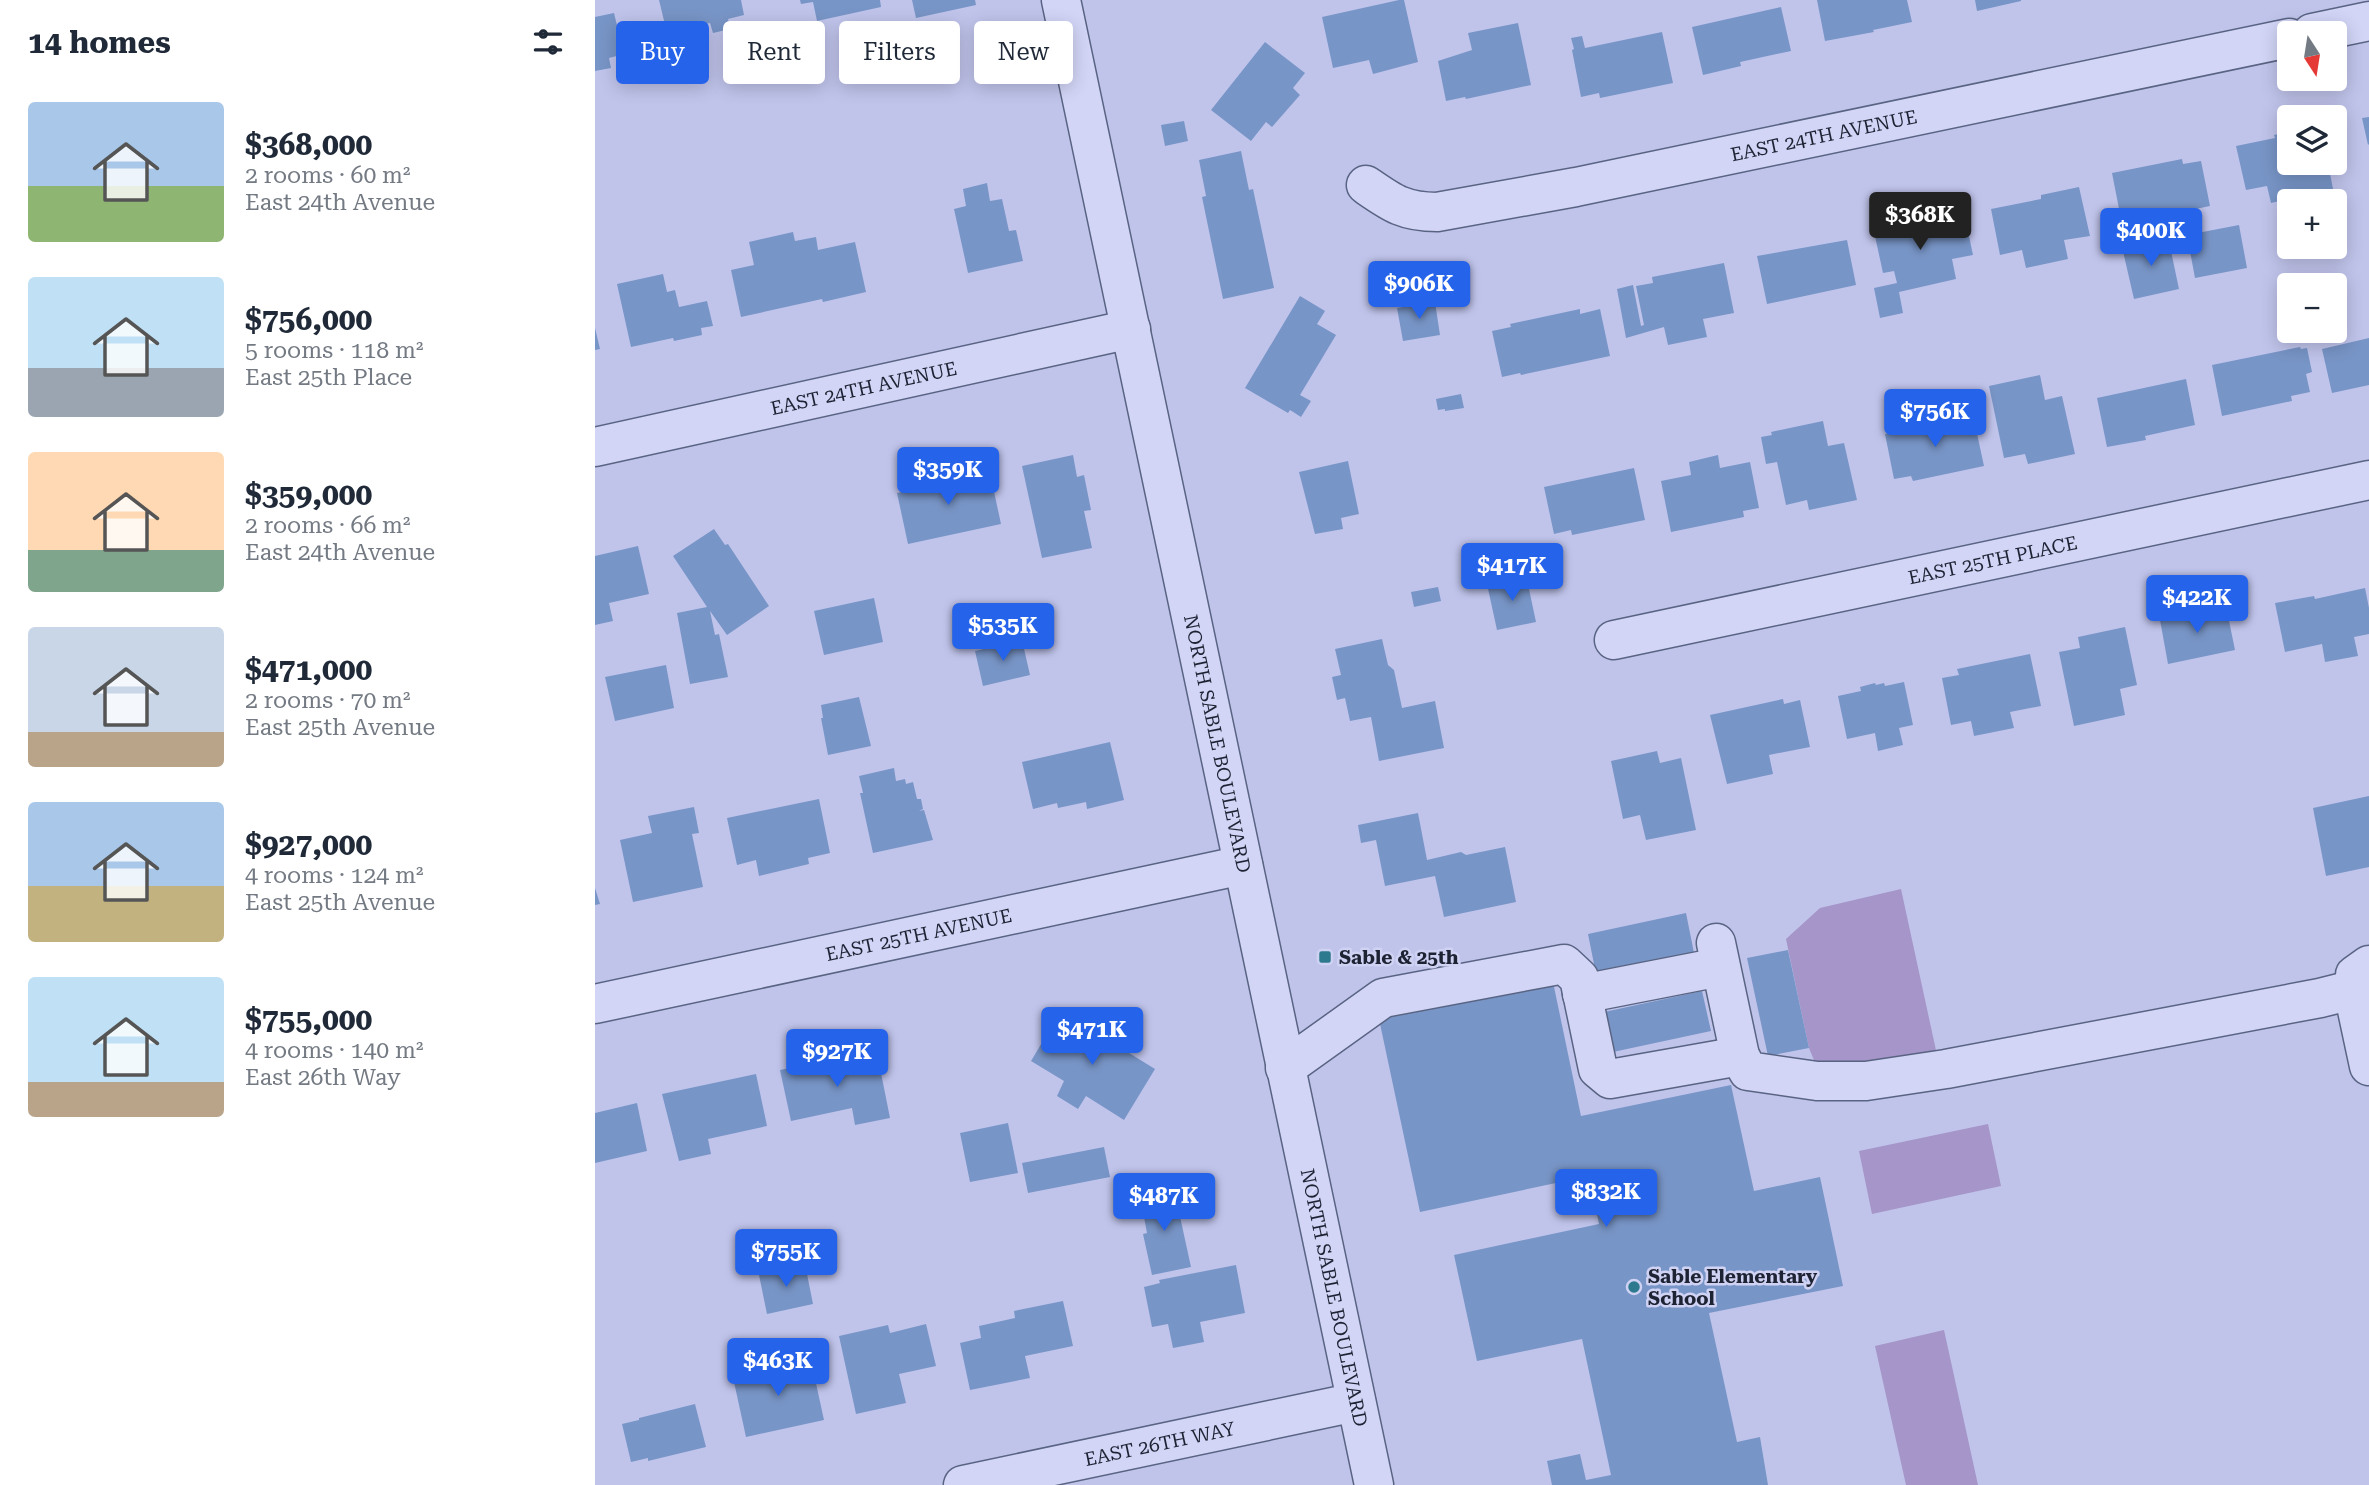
<!DOCTYPE html>
<html lang="en">
<head>
<meta charset="utf-8">
<style>
  body { margin:0; font-family:"Roboto Serif",serif; background:#f6f6f7; color:#1f2937; height:100vh; display:flex; flex-direction:column; font-size:26px; white-space:nowrap }
  * { box-sizing:border-box; margin:0 }
  p { font-size:23px; color:#747a83 }
  .icon { flex:none; width:38px; height:38px; fill:none; stroke:currentColor; stroke-width:2; stroke-linecap:round; stroke-linejoin:round }
  .map { position:relative; flex:1; overflow:hidden }
  .sheet { display:flex; flex-direction:column; background:#fff; width:595px }
  .sheet>* { flex:none }
  .guide { position:absolute; left:21px; top:21px; width:665px; height:63px; display:flex; gap:14px }
  .needle { width:46px; rotate:168deg }
  .controls { position:absolute; left:1682px; top:21px; display:grid; gap:14px }
  .controls a { display:grid; place-items:center; width:70px; height:70px; border-radius:7px; background:#fff; box-shadow:0 4px 18px #0003; font-size:35px }
  .price { position:absolute; translate:-50% -60px; padding:0 16px; border-radius:7px; background:#2563eb; color:#fff; font-size:23px; line-height:46px; filter:drop-shadow(0 2px 4px #0008) }
  .price::after { content:''; position:absolute; left:50%; top:42px; width:21px; height:16px; margin-left:-10px; background:inherit; clip-path:polygon(0 0,100% 0,50% 100%) }
  .price.current { background:#222; color:#fff }
  ul { padding:0; list-style:none }
  li { display:flex; align-items:center; gap:21px; height:175px; padding:0 28px }
  li span { display:grid; place-items:center; flex:none; width:196px; height:140px; border-radius:7px; color:#555 }
  li>.icon { margin-inline-start:auto }
  span .icon { width:84px; height:84px; fill:#fffc; stroke-width:1 }
  li b { font-size:30px }
  h2 { display:flex; justify-content:space-between; align-items:center; height:84px; padding:0 28px; font-size:30px }
  .pill { padding:0 24px; border-radius:7px; background:#fff; box-shadow:0 4px 18px #0003; font-size:24px; line-height:63px }
  .pill.current { background:#2563eb; color:#fff }
  main { display:flex; flex:1; min-height:0 }
  .map>svg:first-child { display:block }
</style>
</head>
<body>
<main>
<section class="sheet">
<h2>14 homes<svg class="icon" aria-label="filters" viewBox="0 0 24 24"><path d="M4 7h16M4 17h16"/><circle cx="9" cy="7" r="2"/><circle cx="15" cy="17" r="2"/></svg></h2>
<ul>
<li><span style="background:linear-gradient(#a9c7e8 60%,#8fb573 0)"><svg class="icon" aria-label="home" viewBox="0 0 24 24"><path d="M3 11l9-7 9 7M6 9v11h12V9"/></svg></span><div><b>$368,000</b><p>2 rooms · 60 m²</p><p>East 24th Avenue</p></div></li>
<li><span style="background:linear-gradient(#bfe0f5 65%,#9aa5b1 0)"><svg class="icon" aria-label="home" viewBox="0 0 24 24"><path d="M3 11l9-7 9 7M6 9v11h12V9"/></svg></span><div><b>$756,000</b><p>5 rooms · 118 m²</p><p>East 25th Place</p></div></li>
<li><span style="background:linear-gradient(#ffd9b3 70%,#7fa58c 0)"><svg class="icon" aria-label="home" viewBox="0 0 24 24"><path d="M3 11l9-7 9 7M6 9v11h12V9"/></svg></span><div><b>$359,000</b><p>2 rooms · 66 m²</p><p>East 24th Avenue</p></div></li>
<li><span style="background:linear-gradient(#c9d6e8 75%,#b9a48a 0)"><svg class="icon" aria-label="home" viewBox="0 0 24 24"><path d="M3 11l9-7 9 7M6 9v11h12V9"/></svg></span><div><b>$471,000</b><p>2 rooms · 70 m²</p><p>East 25th Avenue</p></div></li>
<li><span style="background:linear-gradient(#a9c7e8 60%,#c2b280 0)"><svg class="icon" aria-label="home" viewBox="0 0 24 24"><path d="M3 11l9-7 9 7M6 9v11h12V9"/></svg></span><div><b>$927,000</b><p>4 rooms · 124 m²</p><p>East 25th Avenue</p></div></li>
<li><span style="background:linear-gradient(#bfe0f5 75%,#b9a48a 0)"><svg class="icon" aria-label="home" viewBox="0 0 24 24"><path d="M3 11l9-7 9 7M6 9v11h12V9"/></svg></span><div><b>$755,000</b><p>4 rooms · 140 m²</p><p>East 26th Way</p></div></li>
</ul>
</section>
<div class="map">
<svg width="1774" height="1485" viewBox="0 0 1774 1485">
  <rect width="100%" height="100%" fill="#c0c4eb"/>
  <path fill="#a595c8" d="M1306,889L1342,1055L1268,1066L1221,1065L1214,1048L1191,939L1225,908Z
    M1393,1124L1406,1186L1277,1214L1264,1151Z
    M1349,1330L1383,1485H1311L1280,1346Z"/>
  <path fill="#7895c7" d="M64,0H146L149,15L133,19L135,29L118,33L115,23L72,33Z
    M205,0H285L286,7L222,21L218,2L206,4Z
    M317,0H380L381,5L321,18Z
    M804,0H809L823,62L778,74L774,60L738,68L727,17Z
    M1222,0H1312L1317,22L1278,30L1279,32L1230,41Z
    M1380,0H1426V1L1382,11Z
    M1186,7L1196,51L1145,62L1146,66L1108,75L1097,27Z
    M19,13L29,54L14,58L16,68L0,71V17Z
    M923,23L936,85L871,99L870,97L851,101L843,61L877,50L873,33Z
    M169,29L178,71L142,79L133,38Z
    M1067,32L1078,83L1005,98L1004,93L986,97L977,50L979,49L976,38L987,36L990,48Z
    M670,42L710,73L698,88L705,95L677,127L671,122L656,141L616,110Z
    M1774,117V144L1773,145L1767,118Z
    M589,121L593,141L570,146L566,125Z
    M1688,133L1689,136L1694,135V163H1733L1738,189L1676,203L1672,186L1651,190L1641,146L1680,138L1679,135Z
    M646,151L654,190L658,189L679,288L628,299L607,197L611,196L604,160Z
    M1587,159L1588,164L1606,161L1615,206L1527,224L1517,173Z
    M392,183L395,201L407,199L414,231L421,230L428,261L373,273L359,209L371,206L368,189Z
    M1484,187L1495,236L1469,240L1473,259L1431,268L1427,250L1405,255L1396,209L1446,199V195Z
    M1367,203L1378,255L1357,259L1361,279L1304,292L1308,313L1285,318L1279,288L1302,283L1299,271L1288,273L1278,227L1296,223L1295,218Z
    M1644,225L1652,268L1600,278L1592,235Z
    M198,232L200,241L221,237L223,250L260,242L271,292L228,302L227,299L146,317L136,270L159,265L154,242Z
    M1573,237L1584,289L1539,299L1527,247Z
    M1252,240L1261,285L1172,304L1162,256Z
    M1129,263L1139,313L1108,319L1112,337L1073,345L1069,327L1031,338L1022,289L1038,285L1046,326L1049,325L1041,286L1058,283L1057,277Z
    M68,274L72,292L80,290L84,307L112,301L118,326L106,328L107,335L79,341L78,338L36,347L22,284Z
    M705,296L730,311L722,324L741,335L705,395L716,401L706,417L695,410L693,413L650,388Z
    M840,302L845,335L808,341L802,308Z
    M985,309V314L1005,309L1015,356L926,375L925,373L907,377L897,331L916,327L915,324Z
    M0,328L5,349L0,350Z
    M1774,338V385L1737,393L1727,349Z
    M1705,347L1706,349L1712,348L1717,372L1711,374L1715,392L1696,396L1697,401L1627,416L1617,365Z
    M1445,375L1450,400L1467,396L1480,454L1433,464L1430,454L1409,458L1394,386Z
    M1591,379L1600,425L1550,436L1551,440L1512,447L1502,398Z
    M866,394L869,408L850,411V409L843,410L841,399Z
    M1378,415L1389,466L1318,481L1316,476L1299,479L1290,434Z
    M1228,421L1233,446L1249,443L1262,500L1214,510L1212,500L1191,505L1182,462L1171,464L1166,437L1177,435L1176,432Z
    M478,455L482,477L489,475L496,510L489,511L497,548L447,558L427,466Z
    M1123,455L1125,468L1155,462L1164,508L1148,511L1149,517L1076,532L1066,481L1096,475L1094,462Z
    M753,461L764,514L746,518L748,529L720,534L704,472Z
    M1039,468L1050,520L977,535L976,530L959,534L949,487Z
    M355,473L357,481L395,473L406,524L313,544L302,493L324,488L323,480Z
    M119,529L130,545L133,544L174,606L132,635L115,611L120,635L124,634L133,677L95,684L82,613L112,607L78,556Z
    M43,546L54,594L14,603L18,621L0,625V556Z
    M931,575L941,622L902,630L892,584Z
    M843,587L846,601L819,607L816,592Z
    M1770,588L1774,608V634L1759,637L1763,656L1730,662L1727,644L1690,652L1680,603L1719,596L1720,599Z
    M279,598L288,642L229,655L219,611Z
    M1631,606L1640,650L1573,664L1565,620L1602,612V609L1611,607V610Z
    M1530,627L1542,685L1525,689L1530,715L1479,726L1464,652L1485,648L1483,637Z
    M787,639L793,665L799,670L807,708L840,701L849,748L784,761L776,717L755,721L750,698L742,700L737,677L746,675L740,649Z
    M427,640L435,675L388,686L380,651Z
    M1435,654L1446,706L1415,712L1419,728L1379,736L1376,721L1356,725L1347,678L1364,675L1362,669Z
    M71,665L79,708L20,721L10,677Z
    M1309,682L1318,725L1304,728L1308,745L1283,751L1280,733L1252,739L1243,696L1266,691L1265,687L1280,683L1281,685L1289,683L1290,686Z
    M264,697L276,746L233,755L226,718H228L226,705Z
    M1188,699L1189,704L1205,700L1215,747L1174,755L1178,774L1132,784L1115,715Z
    M515,742L529,800L492,809L491,802L463,808L462,803L438,809L427,762Z
    M1062,751L1065,763L1086,758L1101,830L1051,840L1045,815L1028,819L1016,761Z
    M299,768L301,781L310,779L311,784L318,782L322,799H326L328,809L324,811L329,810L338,840L278,853L265,793H268L264,776Z
    M1774,796V867L1731,876L1718,808Z
    M224,799L235,853L213,858L214,864L164,876L161,860L142,865L132,818Z
    M99,807L104,833L97,834L108,887L38,902L25,840L57,833L53,816Z
    M823,813L832,860L866,852L871,855L910,847L921,902L849,917L840,876L790,886L781,840L766,843L763,825Z
    M0,888L5,904L0,905Z
    M1091,913L1099,953L1001,974L993,934Z
    M1193,950L1214,1048L1173,1056L1152,958Z
    M958,982L986,1116L1136,1085L1159,1191L1225,1177L1248,1286L1114,1313L1142,1442L1165,1437L1173,1485H957L952,1461L985,1454L991,1480L1016,1475L987,1339L882,1361L859,1255L1004,1224L994,1176L825,1212L784,1019Z
    M1107,991L1116,1031L1018,1052L1009,1012Z
    M466,1011L560,1069L529,1120L491,1096L483,1109L462,1096L469,1081L436,1061Z
    M263,1053L264,1057L282,1053L295,1118L260,1125L257,1108L196,1121L185,1070Z
    M161,1074L172,1126L113,1139L116,1154L84,1161L67,1094Z
    M42,1103L52,1151L0,1163V1113Z
    M413,1123L423,1173L375,1182L365,1133Z
    M509,1147L515,1177L433,1193L427,1163Z
    M579,1189L596,1267L557,1275L548,1234L552,1233L545,1196Z
    M210,1264L218,1304L172,1314L164,1275Z
    M641,1265L650,1313L605,1322L609,1342L578,1348L573,1324L557,1327L549,1287L565,1283L564,1280Z
    M468,1301L478,1346L430,1356L435,1378L375,1390L365,1343L386,1338L384,1326L420,1318L419,1311Z
    M331,1324L341,1366L304,1374L311,1403L261,1414L244,1336L293,1325L295,1333Z
    M193,1356L196,1370L217,1365L229,1420L151,1437L139,1382L161,1377L158,1364Z
    M100,1404L111,1447L53,1461V1458L36,1462L27,1424L44,1420V1418Z"/>
  <g fill="none" stroke-linecap="round" stroke-linejoin="round">
    <defs>
      <g id="minor">
        <path id="s1" d="M466,0L779,1485"/>
        <path d="M1717,33L1774,21"/>
        <path id="s2" d="M771,185C797,203 809,212 842,212L981,187L1694,38"/>
        <path id="s3" d="M0,447L536,329"/>
        <path id="s4" d="M1019,640L1774,480"/>
        <path d="M1121,943L1145,1056L1153,1071L1222,1081H1271L1351,1069L1725,998L1761,989"/>
        <path d="M1774,965L1760,975L1762,1010L1774,1066"/>
        <path d="M987,994L1125,967"/>
        <path id="s5" d="M0,1004L648,865"/>
        <path d="M690,1068L788,998L969,964L984,978L1003,1069L1015,1079L1145,1056"/>
        <path id="s6" d="M368,1485L761,1402"/>
      </g>
    </defs>
    <use href="#minor" stroke="#596483" stroke-width="41"/>
    <use href="#minor" stroke="#d2d5f6" stroke-width="38"/>
  </g>
  <g fill="#2d7a8e" stroke="#cfd2f3" stroke-width="2.5">
    <rect x="723" y="950" width="14" height="14" rx="3.5"/>
    <circle cx="1039" cy="1287" r="7"/>
  </g>
  <g text-anchor="middle" dominant-baseline="central" stroke-width="5" stroke-linejoin="round" paint-order="stroke">
    <g font-size="19" fill="#1d2333" stroke="#cfd2f3">
      <text stroke="none"><textPath href="#s2" startOffset="472">EAST 24TH AVENUE</textPath></text>
      <text stroke="none"><textPath href="#s3" startOffset="275">EAST 24TH AVENUE</textPath></text>
      <text stroke="none"><textPath href="#s4" startOffset="387">EAST 25TH PLACE</textPath></text>
      <text stroke="none"><textPath href="#s1" startOffset="760">NORTH SABLE BOULEVARD</textPath></text>
      <text stroke="none"><textPath href="#s5" startOffset="331">EAST 25TH AVENUE</textPath></text>
      <text stroke="none"><textPath href="#s1" startOffset="1326">NORTH SABLE BOULEVARD</textPath></text>
      <text stroke="none"><textPath href="#s6" startOffset="201">EAST 26TH WAY</textPath></text>
    </g>
    <g font-size="19" font-weight="bold" fill="#1d2333" stroke="#cfd2f3" text-anchor="start">
      <text x="744" y="957">Sable &amp; 25th</text>
      <text x="1053" y="1276">Sable Elementary<tspan x="1053" dy="22">School</tspan></text>
    </g>
  </g>
</svg>
<div class="controls">
<a><svg class="needle" viewBox="-14 -14 28 28"><path d="M0-13l5 13h-10z" fill="#e53935"/><path d="M0 13l5-13h-10z" fill="#747a83"/></svg></a>
<a><svg class="icon" aria-label="layers" viewBox="0 0 24 24"><path d="M12 4l9 5-9 5-9-5zM3 14l9 5 9-5"/></svg></a>
<a>+</a>
<a>−</a>
</div>
<b class="price current" style="left:1325px;top:252px">$368K</b>
<b class="price" style="left:1556px;top:268px">$400K</b>
<b class="price" style="left:824px;top:321px">$906K</b>
<b class="price" style="left:1340px;top:449px">$756K</b>
<b class="price" style="left:353px;top:507px">$359K</b>
<b class="price" style="left:917px;top:603px">$417K</b>
<b class="price" style="left:1602px;top:635px">$422K</b>
<b class="price" style="left:408px;top:663px">$535K</b>
<b class="price" style="left:497px;top:1067px">$471K</b>
<b class="price" style="left:242px;top:1089px">$927K</b>
<b class="price" style="left:1011px;top:1229px">$832K</b>
<b class="price" style="left:569px;top:1233px">$487K</b>
<b class="price" style="left:191px;top:1289px">$755K</b>
<b class="price" style="left:183px;top:1398px">$463K</b>
<div class="guide">
<a class="pill current">Buy</a>
<a class="pill">Rent</a>
<a class="pill">Filters</a>
<a class="pill">New</a>
</div>
</div>
</main>
</body>
</html>
